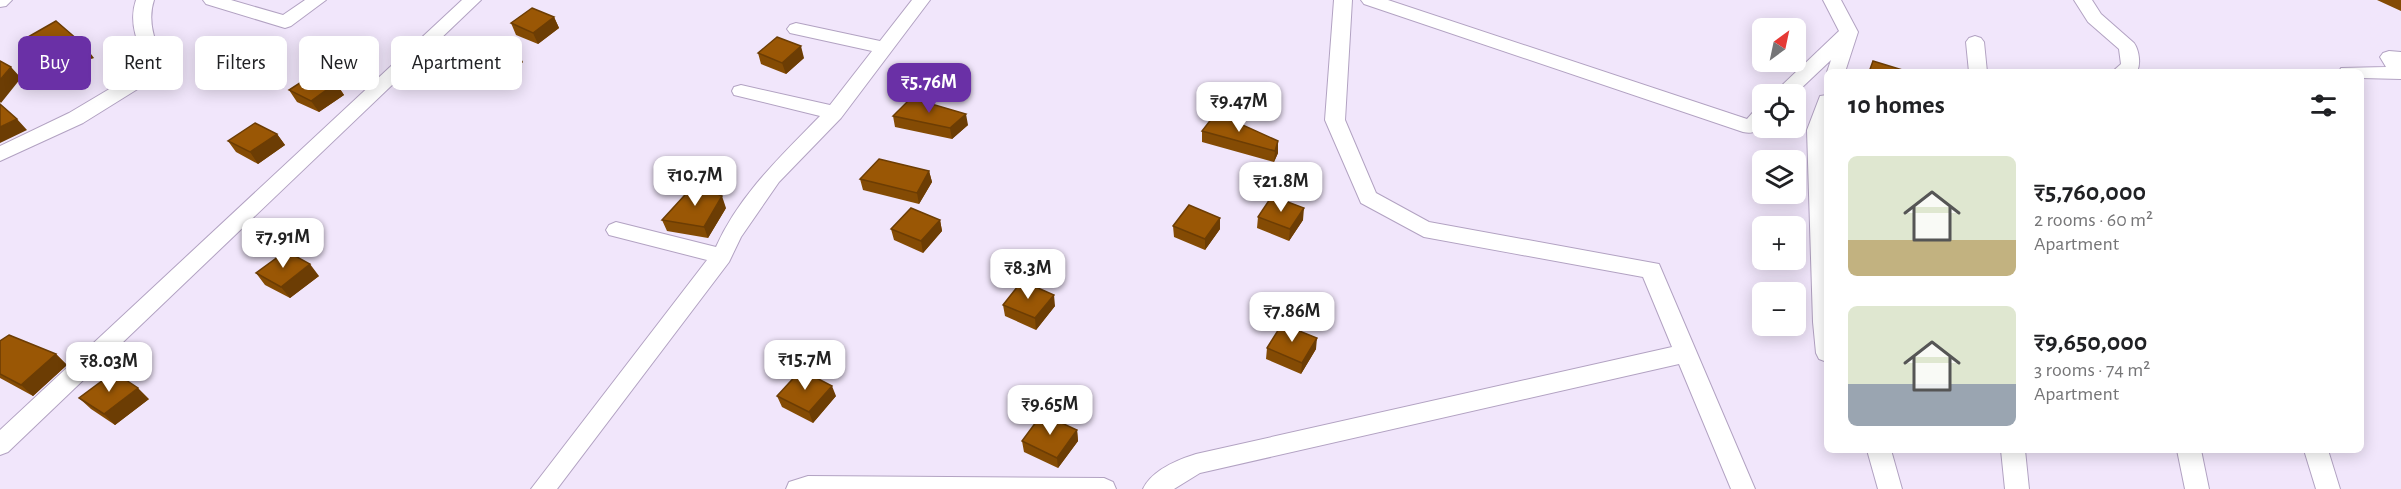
<!DOCTYPE html>
<html lang="en">
<head>
<meta charset="utf-8">
<style>
  body { margin:0; font-family:"Alegreya Sans",sans-serif; background:#f2f2f2; color:#202124; height:100vh; display:flex; flex-direction:column; font-size:22px; white-space:nowrap }
  * { box-sizing:border-box; margin:0 }
  p { font-size:20px; color:#757577 }
  .icon { flex:none; width:33px; height:33px; fill:none; stroke:currentColor; stroke-width:2; stroke-linecap:round; stroke-linejoin:round }
  .map { position:relative; flex:1; overflow:hidden }
  .panel { position:absolute; left:1824px; top:69px; width:540px; height:384px; display:flex; flex-direction:column; background:#fff; border-radius:9px; box-shadow:0 3px 15px #0003 }
  .panel>* { flex:none }
  .top-card { position:absolute; left:18px; top:36px; width:570px; height:54px; display:flex; gap:12px }
  .needle { width:39px; rotate:33deg }
  .buttons { position:absolute; left:1752px; top:18px; display:grid; gap:12px }
  .buttons a { display:grid; place-items:center; width:54px; height:54px; border-radius:9px; background:#fff; box-shadow:0 3px 15px #0003; font-size:30px }
  .price { position:absolute; translate:-50% -51px; padding:0 14px; border-radius:12px; background:#fff; color:#222; font-size:20px; line-height:39px; filter:drop-shadow(0 2px 3px #0008) }
  .price::after { content:''; position:absolute; left:50%; top:36px; width:18px; height:14px; margin-left:-9px; background:inherit; clip-path:polygon(0 0,100% 0,50% 100%) }
  .price.selected { background:#6a30a6; color:#fff }
  ul { padding:0; list-style:none }
  li { display:flex; align-items:center; gap:18px; height:150px; padding:0 24px }
  li span { display:grid; place-items:center; flex:none; width:168px; height:120px; border-radius:9px; color:#555 }
  li>.icon { margin-inline-start:auto }
  span .icon { width:72px; height:72px; fill:#fffc; stroke-width:1 }
  li b { font-size:26px }
  h2 { display:flex; justify-content:space-between; align-items:center; height:72px; padding:0 24px; font-size:26px }
  .tag { padding:0 21px; border-radius:9px; background:#fff; box-shadow:0 3px 15px #0003; font-size:21px; line-height:54px }
  .tag.selected { background:#6a30a6; color:#fff }
  .map>svg:first-child { display:block }
</style>
</head>
<body>
<div class="map">
<svg width="2401" height="489" viewBox="0 0 2401 489">
  <rect width="100%" height="100%" fill="#f1e6fb"/>
  <g fill="none" stroke-linecap="round" stroke-linejoin="round">
    <defs>
      <path id="street" d="M0,0H12L6,6L0,7Z
        M136,0H154C146,24 157,47 167,68L165,72L83,123L0,161V146L69,113L148,66C138,45 128,23 136,0Z
        M203,0H231L283,15L305,0H326L291,26L285,28L206,4Z
        M462,0H481L8,452L0,455V430Z
        M912,0H930L841,118L779,182L741,237L729,262L557,489H531L707,260L609,235L606,230L609,225L616,222L716,247C739,195 781,156 820,116L734,95L732,91L734,87L741,85L830,105L872,51L790,33L787,29L790,25L796,23L880,41Z
        M1334,0H1352L1345,120L1376,193L1429,222L1659,264L1755,489H1731L1679,364L1200,473L1174,489H1143C1152,470 1177,460 1196,454L1672,347L1643,277L1424,237L1361,203L1325,120Z
        M1361,0H1388L1747,119L1755,110L1762,109V126C1756,132 1752,134 1743,132L1364,4Z
        M1823,0H1841L1858,32L1845,72H1827L1831,60L1795,94H1775L1777,90L1839,31Z
        M2074,0H2092L2101,14L2134,43C2139,50 2141,64 2137,71L2112,72L2121,64L2119,49L2088,22Z
        M1975,36L1981,38L1984,42L1987,72H1969L1966,42L1969,38Z
        M2389,51L2401,52V79L2361,78V72H2339L2341,68L2386,67L2380,57L2383,53Z
        M1827,95V362L1819,359L1816,353L1813,322L1807,130L1820,96Z
        M1867,450H1891L1902,489H1878Z
        M2001,450H2025L2029,489H2005Z
        M2177,450H2201L2209,489H2185Z
        M2304,450H2328L2340,489H2316Z
        M808,476L1104,478L1113,482L1116,489H786L789,482Z"/>
    </defs>
    <use href="#street" stroke="#b2a2c2" stroke-width="2"/>
    <use href="#street" fill="#fff" fill-rule="evenodd"/>
  </g>
  <path fill="#844b04" d="M2377,0H2401V11Z
    M554,17L559,28L538,44L516,35L511,23Z
    M28,37L94,58L69,64L37,48Z
    M758,53L804,58L786,74L761,64Z
    M472,57L523,62L501,79L478,69Z
    M336,83L344,95L319,112L297,102L289,90Z
    M893,116L968,125L952,139L895,127Z
    M1202,131L1278,141V153L1274,162L1202,142Z
    M277,134L285,145L258,164L236,152L228,141Z
    M929,171L932,182L919,204L863,190L860,179Z
    M726,208L708,238L667,231L662,220Z
    M1258,217L1303,220L1289,241L1257,228Z
    M940,220L942,231L923,253L894,240L891,229Z
    M1173,226L1220,229L1205,250L1174,237Z
    M256,273L319,276L290,298L265,285Z
    M1003,305L1055,306L1036,330L1005,316Z
    M0,341L56,354L67,365L33,396L0,378Z
    M1267,348L1316,349L1301,374L1266,359Z
    M777,396H836L813,423L782,407Z
    M79,398L149,399L115,425L91,409Z
    M1077,430L1078,441L1058,468L1024,452L1022,441Z"/>
  <path fill="#6c3d04" d="M554,17L559,28L538,44L533,33Z
    M85,46L94,58L69,64L59,52Z
    M801,46L804,58L786,74L782,63Z
    M517,51L523,62L501,79L495,67Z
    M11,67L21,78L1,103L0,102V80Z
    M336,83L344,95L319,112L311,101Z
    M966,114L968,125L952,139L950,128Z
    M17,119L27,130L0,143V127Z
    M277,134L285,145L258,164L250,152Z
    M1278,141V153L1274,162L1275,151Z
    M929,171L932,182L919,204L917,193Z
    M722,196L726,208L708,238L704,227Z
    M1304,208L1303,220L1289,241L1290,229Z
    M1220,218V229L1205,250V239Z
    M940,220L942,231L923,253L921,241Z
    M310,264L319,276L290,298L281,287Z
    M1054,295L1055,306L1036,330L1035,318Z
    M1317,338L1316,349L1301,374L1302,363Z
    M56,354L67,365L33,396L21,385Z
    M832,386L836,396L813,423L809,412Z
    M138,388L149,399L115,425L104,414Z
    M1077,430L1078,441L1058,468L1057,458Z"/>
  <path fill="#9a5705" stroke="#6c3d04" stroke-width="1.5" d="M532,8L554,17L533,33L511,23Z
    M56,21L85,46L59,52L28,37Z
    M777,37L801,46L782,63L758,53Z
    M495,41L517,51L495,67L472,57Z
    M0,61L11,67L0,80Z
    M1873,61L1906,71V72H1869Z
    M315,73L336,83L311,101L289,90Z
    M911,98L966,114L950,128L893,116Z
    M0,104L17,119L0,127Z
    M1216,113L1278,141L1275,151L1202,131Z
    M255,123L277,134L250,152L228,141Z
    M879,159L929,171L917,193L860,179Z
    M695,184L722,196L704,227L662,220Z
    M1272,196L1304,208L1290,229L1258,217Z
    M1189,205L1220,218L1205,239L1173,226Z
    M911,208L940,220L921,241L891,229Z
    M286,251L310,264L281,287L256,273Z
    M1022,281L1054,295L1035,318L1003,305Z
    M1282,324L1317,338L1302,363L1267,348Z
    M9,335L56,354L21,385L0,374V341Z
    M801,370L832,386L809,412L777,396Z
    M114,372L138,388L104,414L79,398Z
    M1042,414L1077,430L1057,458L1022,441Z"/>
</svg>
<div class="buttons">
<a><svg class="needle" viewBox="-14 -14 28 28"><path d="M0-13l5 13h-10z" fill="#e53935"/><path d="M0 13l5-13h-10z" fill="#757577"/></svg></a>
<a><svg class="icon" aria-label="locate" viewBox="0 0 24 24"><circle cx="12" cy="12" r="6"/><path d="M12 2v4M12 18v4M2 12h4M18 12h4"/></svg></a>
<a><svg class="icon" aria-label="layers" viewBox="0 0 24 24"><path d="M12 4l9 5-9 5-9-5zM3 14l9 5 9-5"/></svg></a>
<a>+</a>
<a>−</a>
</div>
<b class="price selected" style="left:929px;top:114px">₹5.76M</b>
<b class="price" style="left:1239px;top:133px">₹9.47M</b>
<b class="price" style="left:695px;top:207px">₹10.7M</b>
<b class="price" style="left:1281px;top:213px">₹21.8M</b>
<b class="price" style="left:283px;top:269px">₹7.91M</b>
<b class="price" style="left:1028px;top:300px">₹8.3M</b>
<b class="price" style="left:1292px;top:343px">₹7.86M</b>
<b class="price" style="left:805px;top:391px">₹15.7M</b>
<b class="price" style="left:109px;top:393px">₹8.03M</b>
<b class="price" style="left:1050px;top:436px">₹9.65M</b>
<div class="top-card">
<a class="tag selected">Buy</a>
<a class="tag">Rent</a>
<a class="tag">Filters</a>
<a class="tag">New</a>
<a class="tag">Apartment</a>
</div>
<section class="panel">
<h2>10 homes<svg class="icon" aria-label="filters" viewBox="0 0 24 24"><path d="M4 7h16M4 17h16"/><circle cx="9" cy="7" r="2"/><circle cx="15" cy="17" r="2"/></svg></h2>
<ul>
<li><span style="background:linear-gradient(#dfe7d0 70%,#c2b280 0)"><svg class="icon" aria-label="home" viewBox="0 0 24 24"><path d="M3 11l9-7 9 7M6 9v11h12V9"/></svg></span><div><b>₹5,760,000</b><p>2 rooms · 60 m²</p><p>Apartment</p></div></li>
<li><span style="background:linear-gradient(#dfe7d0 65%,#9aa5b1 0)"><svg class="icon" aria-label="home" viewBox="0 0 24 24"><path d="M3 11l9-7 9 7M6 9v11h12V9"/></svg></span><div><b>₹9,650,000</b><p>3 rooms · 74 m²</p><p>Apartment</p></div></li>
</ul>
</section>
</div>
</body>
</html>
